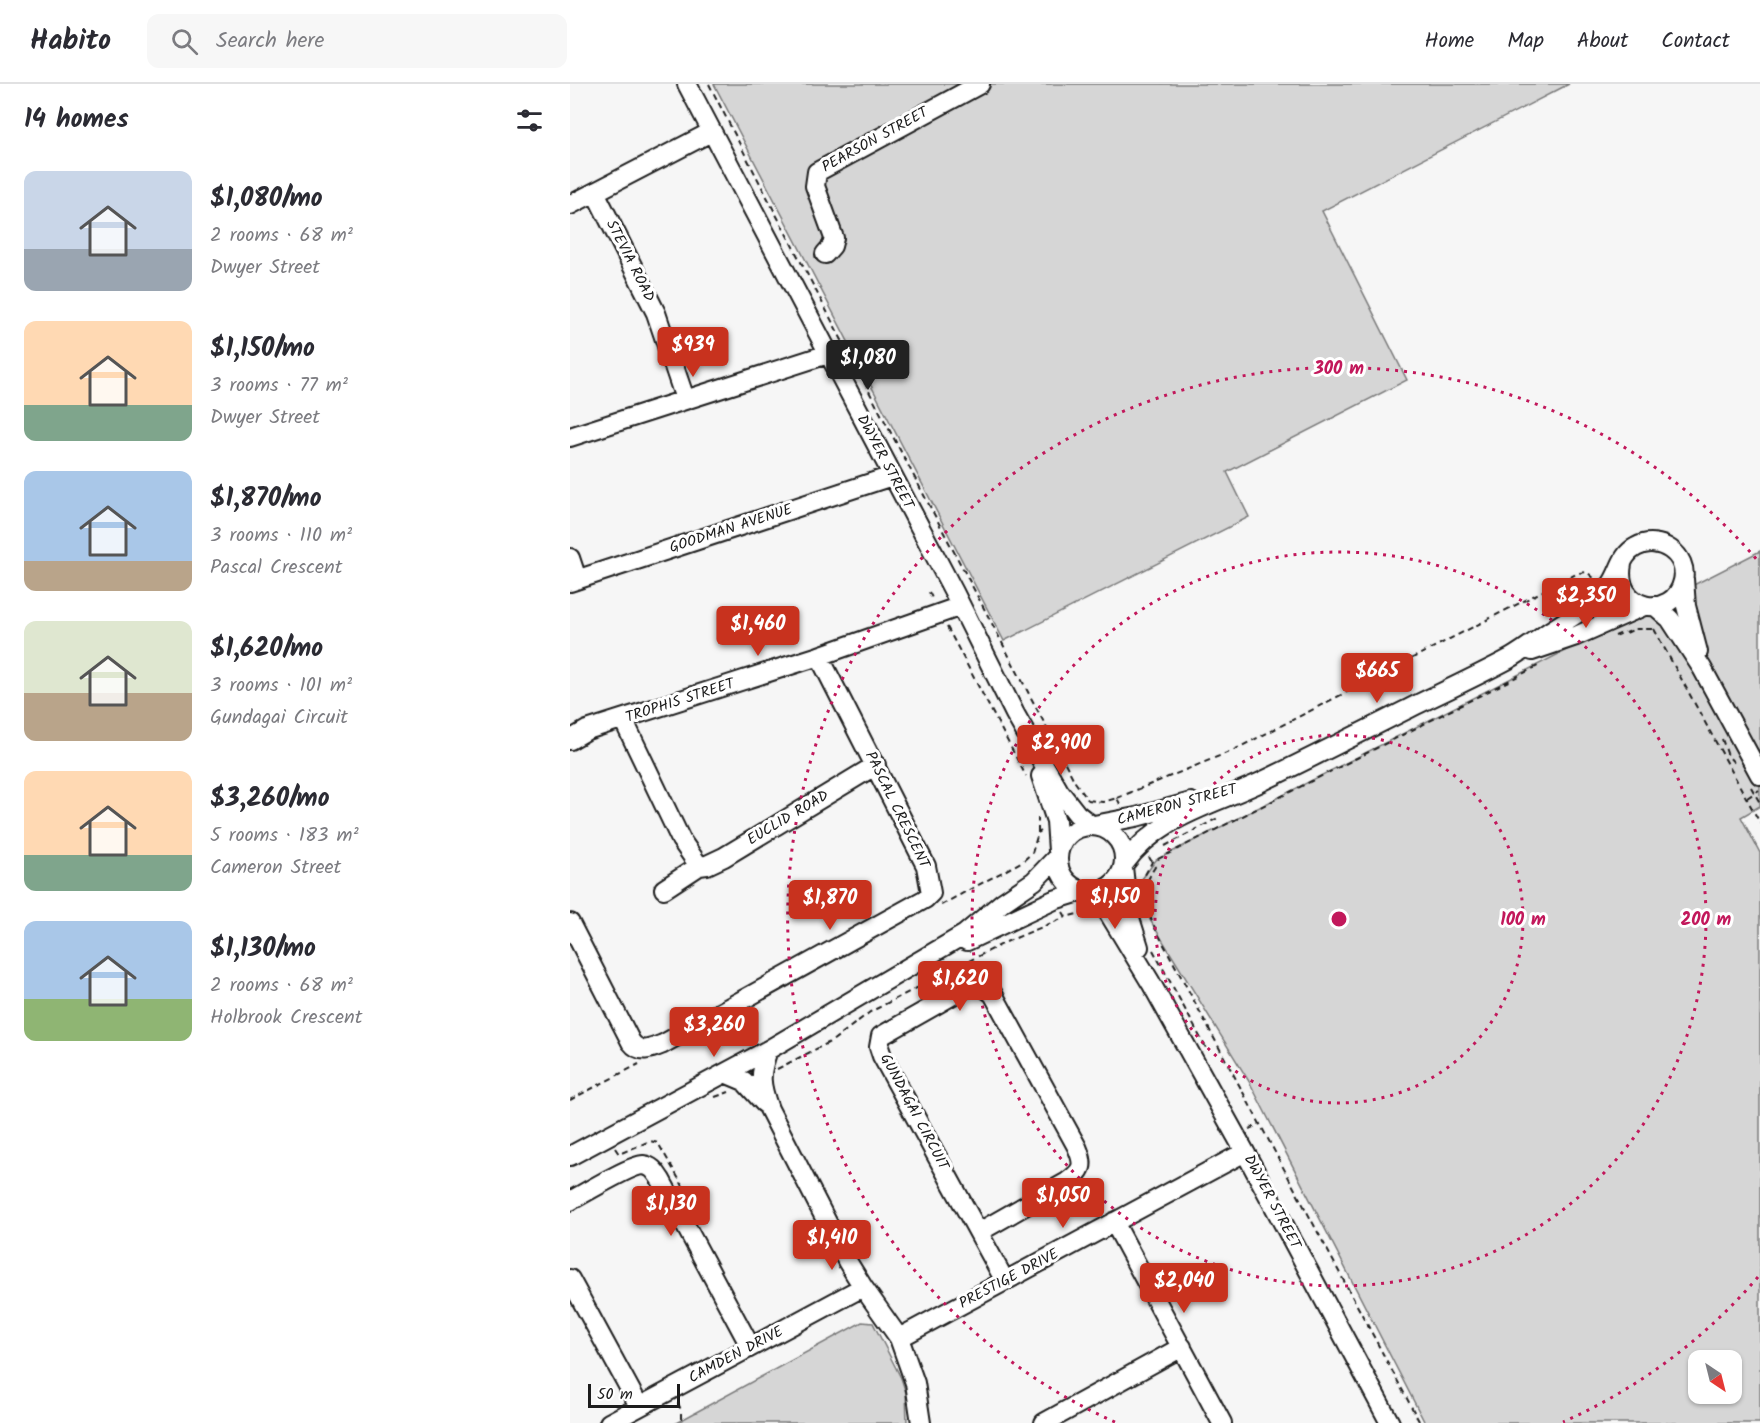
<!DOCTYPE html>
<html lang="en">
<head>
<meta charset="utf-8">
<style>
  body { margin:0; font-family:Kalam,sans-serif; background:#f7f7f7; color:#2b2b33; height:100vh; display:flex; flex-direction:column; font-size:22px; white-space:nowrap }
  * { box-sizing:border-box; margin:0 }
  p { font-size:20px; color:#7c7c81 }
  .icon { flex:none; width:33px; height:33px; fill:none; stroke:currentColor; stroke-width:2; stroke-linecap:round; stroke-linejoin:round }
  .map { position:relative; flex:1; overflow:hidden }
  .details { display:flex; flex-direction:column; background:#fff; width:570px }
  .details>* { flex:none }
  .needle { width:39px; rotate:145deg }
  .tools { position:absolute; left:1118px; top:1266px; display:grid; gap:12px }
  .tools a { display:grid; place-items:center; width:54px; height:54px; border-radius:12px; background:#fff; box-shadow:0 2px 4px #0004; font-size:30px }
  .scale { position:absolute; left:18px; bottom:15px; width:92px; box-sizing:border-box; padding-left:6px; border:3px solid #1c1c1c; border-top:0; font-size:16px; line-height:21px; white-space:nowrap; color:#1c1c1c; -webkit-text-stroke:4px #fff; paint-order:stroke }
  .price { position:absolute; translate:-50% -51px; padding:0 14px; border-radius:6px; background:#c8321e; color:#fff; font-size:20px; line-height:39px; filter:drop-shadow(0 2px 3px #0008) }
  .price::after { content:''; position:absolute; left:50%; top:36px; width:18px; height:14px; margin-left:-9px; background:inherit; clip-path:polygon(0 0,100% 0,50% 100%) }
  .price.current { background:#222; color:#fff }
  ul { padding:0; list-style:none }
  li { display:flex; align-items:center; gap:18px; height:150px; padding:0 24px }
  li span { display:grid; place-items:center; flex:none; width:168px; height:120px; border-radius:12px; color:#555 }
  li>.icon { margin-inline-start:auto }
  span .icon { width:72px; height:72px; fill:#fffc; stroke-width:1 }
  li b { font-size:26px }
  h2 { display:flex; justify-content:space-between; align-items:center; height:72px; padding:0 24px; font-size:26px }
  header { display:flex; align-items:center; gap:36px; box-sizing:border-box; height:84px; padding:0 30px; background:#fff; border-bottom:2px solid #e1e1e2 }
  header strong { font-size:28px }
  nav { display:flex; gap:33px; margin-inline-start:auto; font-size:21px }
  .search { width:420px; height:54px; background:#f7f7f7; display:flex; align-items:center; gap:15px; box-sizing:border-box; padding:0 21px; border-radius:12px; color:#7c7c81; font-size:22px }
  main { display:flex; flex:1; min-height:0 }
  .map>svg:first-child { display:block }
</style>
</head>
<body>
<header>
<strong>Habito</strong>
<div class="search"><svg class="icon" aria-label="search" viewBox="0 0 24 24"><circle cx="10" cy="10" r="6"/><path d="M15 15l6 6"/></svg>Search here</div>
<nav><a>Home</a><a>Map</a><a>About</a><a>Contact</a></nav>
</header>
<main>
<section class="details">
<h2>14 homes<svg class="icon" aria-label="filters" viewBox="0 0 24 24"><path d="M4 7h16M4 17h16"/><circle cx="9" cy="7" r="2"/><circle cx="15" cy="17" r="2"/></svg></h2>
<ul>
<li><span style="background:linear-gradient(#c9d6e8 65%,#9aa5b1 0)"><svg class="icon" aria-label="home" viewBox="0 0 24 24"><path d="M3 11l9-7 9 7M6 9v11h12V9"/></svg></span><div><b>$1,080/mo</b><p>2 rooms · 68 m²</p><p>Dwyer Street</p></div></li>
<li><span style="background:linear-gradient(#ffd9b3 70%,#7fa58c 0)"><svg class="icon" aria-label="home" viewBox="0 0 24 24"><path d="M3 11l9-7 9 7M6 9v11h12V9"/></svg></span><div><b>$1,150/mo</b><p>3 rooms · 77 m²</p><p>Dwyer Street</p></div></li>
<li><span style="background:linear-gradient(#a9c7e8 75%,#b9a48a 0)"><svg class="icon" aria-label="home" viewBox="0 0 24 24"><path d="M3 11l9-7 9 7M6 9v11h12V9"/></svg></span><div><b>$1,870/mo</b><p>3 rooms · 110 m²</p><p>Pascal Crescent</p></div></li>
<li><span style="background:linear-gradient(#dfe7d0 60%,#b9a48a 0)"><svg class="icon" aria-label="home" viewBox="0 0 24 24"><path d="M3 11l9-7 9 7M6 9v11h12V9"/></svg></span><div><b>$1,620/mo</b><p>3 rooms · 101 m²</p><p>Gundagai Circuit</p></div></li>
<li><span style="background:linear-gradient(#ffd9b3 70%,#7fa58c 0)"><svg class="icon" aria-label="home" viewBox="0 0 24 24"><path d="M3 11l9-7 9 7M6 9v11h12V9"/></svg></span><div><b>$3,260/mo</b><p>5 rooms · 183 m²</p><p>Cameron Street</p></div></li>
<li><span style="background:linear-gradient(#a9c7e8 65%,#8fb573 0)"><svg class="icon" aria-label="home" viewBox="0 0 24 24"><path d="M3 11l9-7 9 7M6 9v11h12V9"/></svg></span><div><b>$1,130/mo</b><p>2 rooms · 68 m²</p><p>Holbrook Crescent</p></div></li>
</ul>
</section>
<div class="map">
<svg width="1190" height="1339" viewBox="0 0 1190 1339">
  <rect width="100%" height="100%" fill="#f6f6f6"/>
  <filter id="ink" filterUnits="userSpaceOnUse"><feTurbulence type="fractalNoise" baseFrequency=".0167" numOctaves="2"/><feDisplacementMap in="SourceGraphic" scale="12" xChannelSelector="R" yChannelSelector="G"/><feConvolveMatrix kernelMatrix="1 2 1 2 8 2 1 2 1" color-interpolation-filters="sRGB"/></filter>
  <g filter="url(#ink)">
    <path fill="#d6d6d6" stroke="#797979" stroke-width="1.5" fill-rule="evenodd" d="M144,0H999L752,127L837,296L657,388L679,433L434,557Z
      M1190,467V722L1171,733L1190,769V1339H855L680,999L580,836L572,795L586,776ZM1128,1276H1161V1310H1128Z
      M292,1238L303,1239L331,1294L336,1309L337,1339H106Z"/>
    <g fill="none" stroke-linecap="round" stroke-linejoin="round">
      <defs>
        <path id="minor" d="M117,0L384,508L445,630L489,707L507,730L521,741
          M25,108L86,229L115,315
          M0,121L141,48
          M255,170L262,162L264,154L245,102L247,88L410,0
          M0,353L258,270
          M0,474L7,495
          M1114,495L1116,522L1128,568
          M0,498L322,392
          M1085,522L1100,535L1132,584L1190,691
          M962,567L1006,552L1074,522
          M53,635L111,756L129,782L137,781L154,773L306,681
          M0,656L17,646L249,572L391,522
          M471,692L486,737L488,767
          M524,741L566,733L621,718
          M488 775a33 33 0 1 1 66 0a33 33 0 1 1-66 0Z
          M554,780C589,732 640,722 691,698C743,673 794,647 846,621C877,606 909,591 939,575C953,567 965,558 977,549C999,535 1021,522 1039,503C1050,491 1050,471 1066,463C1089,450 1119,471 1113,497C1104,537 1043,528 1052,480
          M553,783L558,828L569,863
          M94,805L129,782
          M520,808L532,818L581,899L675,1068L820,1339
          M0,839L61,958C70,970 81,965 93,960L355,815L361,809L356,782L249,572
          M397,857L484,816L513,807
          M198,966C189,991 190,1000 199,1025L277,1177L293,1203L329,1254L345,1299L351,1339
          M155,989L174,997L194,1019
          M0,1072L198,966L395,850L433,818L464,797L487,773
          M0,1117C13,1110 61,1081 73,1081C83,1082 86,1089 91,1096L180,1262
          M544,1138L652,1339
          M409,1148L497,1098C513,1086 515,1082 507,1063L423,910L409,899L399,902L311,952L309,963L312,972L435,1197
          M0,1195L69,1322
          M329,1254L675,1068
          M39,1339L293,1203
          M474,1339L612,1263"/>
      </defs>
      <use href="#minor" stroke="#1c1c1c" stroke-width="22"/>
      <path stroke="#1c1c1c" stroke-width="2" stroke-dasharray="6 4.5" stroke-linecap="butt" d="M139,0C258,234 384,465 505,698L518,716
        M359,508L363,516
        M377,543L456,692
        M1084,545L1190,739
        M1056,549L1065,545H1085
        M1045,552L1055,548
        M1152,655L1158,672L1166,681
        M1181,703L1190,719
        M547,714L664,666L1008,489L1017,488L1026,496
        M1177,714L1189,706
        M518,716L533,718L547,714L550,720
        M468,749V734
        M595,762L648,734
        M579,773L585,783C570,806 574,820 585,844L850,1339
        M570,800L582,778L970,581
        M371,821L453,777L462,769L468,749L471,747
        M493,828L496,833L519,827
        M583,866L636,964
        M207,985L262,957L300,928L436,858L496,833
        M145,1013L159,1008
        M0,1016L69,980
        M679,1045L690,1040
        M45,1064L49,1070L80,1057L88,1059L113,1102
        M108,1319L111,1326V1339"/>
      <use href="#minor" stroke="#fff" stroke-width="18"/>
    </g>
  </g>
  <g fill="none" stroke="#c2185b" stroke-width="3" stroke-dasharray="3 6">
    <circle cx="769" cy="835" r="184"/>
    <circle cx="769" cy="835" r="367"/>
    <path d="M1188 1193A551 551 0 0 1 993 1338M545 1338A551 551 0 1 1 1188 477"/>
  </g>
  <g text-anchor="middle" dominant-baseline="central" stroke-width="6" stroke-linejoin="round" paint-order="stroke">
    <g font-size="15" fill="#1c1c1c" stroke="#fff">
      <text transform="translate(305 56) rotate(-29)">PEARSON STREET</text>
      <text transform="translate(60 177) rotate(63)">STEVIA ROAD</text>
      <text transform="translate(315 378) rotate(62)">DWYER STREET</text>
      <text transform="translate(161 445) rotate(-18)">GOODMAN AVENUE</text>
      <text transform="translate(110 617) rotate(-18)">TROPHIS STREET</text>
      <text transform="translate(607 721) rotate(-15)">CAMERON STREET</text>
      <text transform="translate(327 726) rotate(64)">PASCAL CRESCENT</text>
      <text transform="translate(218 734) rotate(-31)">EUCLID ROAD</text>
      <text transform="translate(344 1028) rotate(62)">GUNDAGAI CIRCUIT</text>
      <text transform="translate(702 1118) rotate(62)">DWYER STREET</text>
      <text transform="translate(439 1195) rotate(-28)">PRESTIGE DRIVE</text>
      <text transform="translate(166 1271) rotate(-28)">CAMDEN DRIVE</text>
    </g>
  </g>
  <circle cx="769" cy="835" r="9" fill="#c2185b" stroke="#fff" stroke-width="3"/>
  <g font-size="18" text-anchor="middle" font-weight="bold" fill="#c2185b" stroke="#fff" stroke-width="6" stroke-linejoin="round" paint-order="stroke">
    <text x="769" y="290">300 m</text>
    <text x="953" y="841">100 m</text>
    <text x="1136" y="841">200 m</text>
  </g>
</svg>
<div class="tools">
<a><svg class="needle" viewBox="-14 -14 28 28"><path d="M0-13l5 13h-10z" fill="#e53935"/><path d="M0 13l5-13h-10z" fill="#7c7c81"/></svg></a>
</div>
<div class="scale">50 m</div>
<b class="price" style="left:123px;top:294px">$939</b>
<b class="price current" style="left:298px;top:307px">$1,080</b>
<b class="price" style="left:1016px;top:545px">$2,350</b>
<b class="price" style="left:188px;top:573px">$1,460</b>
<b class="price" style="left:807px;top:620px">$665</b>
<b class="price" style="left:491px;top:692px">$2,900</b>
<b class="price" style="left:545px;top:846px">$1,150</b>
<b class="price" style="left:260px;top:847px">$1,870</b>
<b class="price" style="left:390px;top:928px">$1,620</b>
<b class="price" style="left:144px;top:974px">$3,260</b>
<b class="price" style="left:493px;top:1145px">$1,050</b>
<b class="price" style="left:101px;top:1153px">$1,130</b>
<b class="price" style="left:262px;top:1187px">$1,410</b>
<b class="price" style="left:614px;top:1230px">$2,040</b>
</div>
</main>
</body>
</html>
